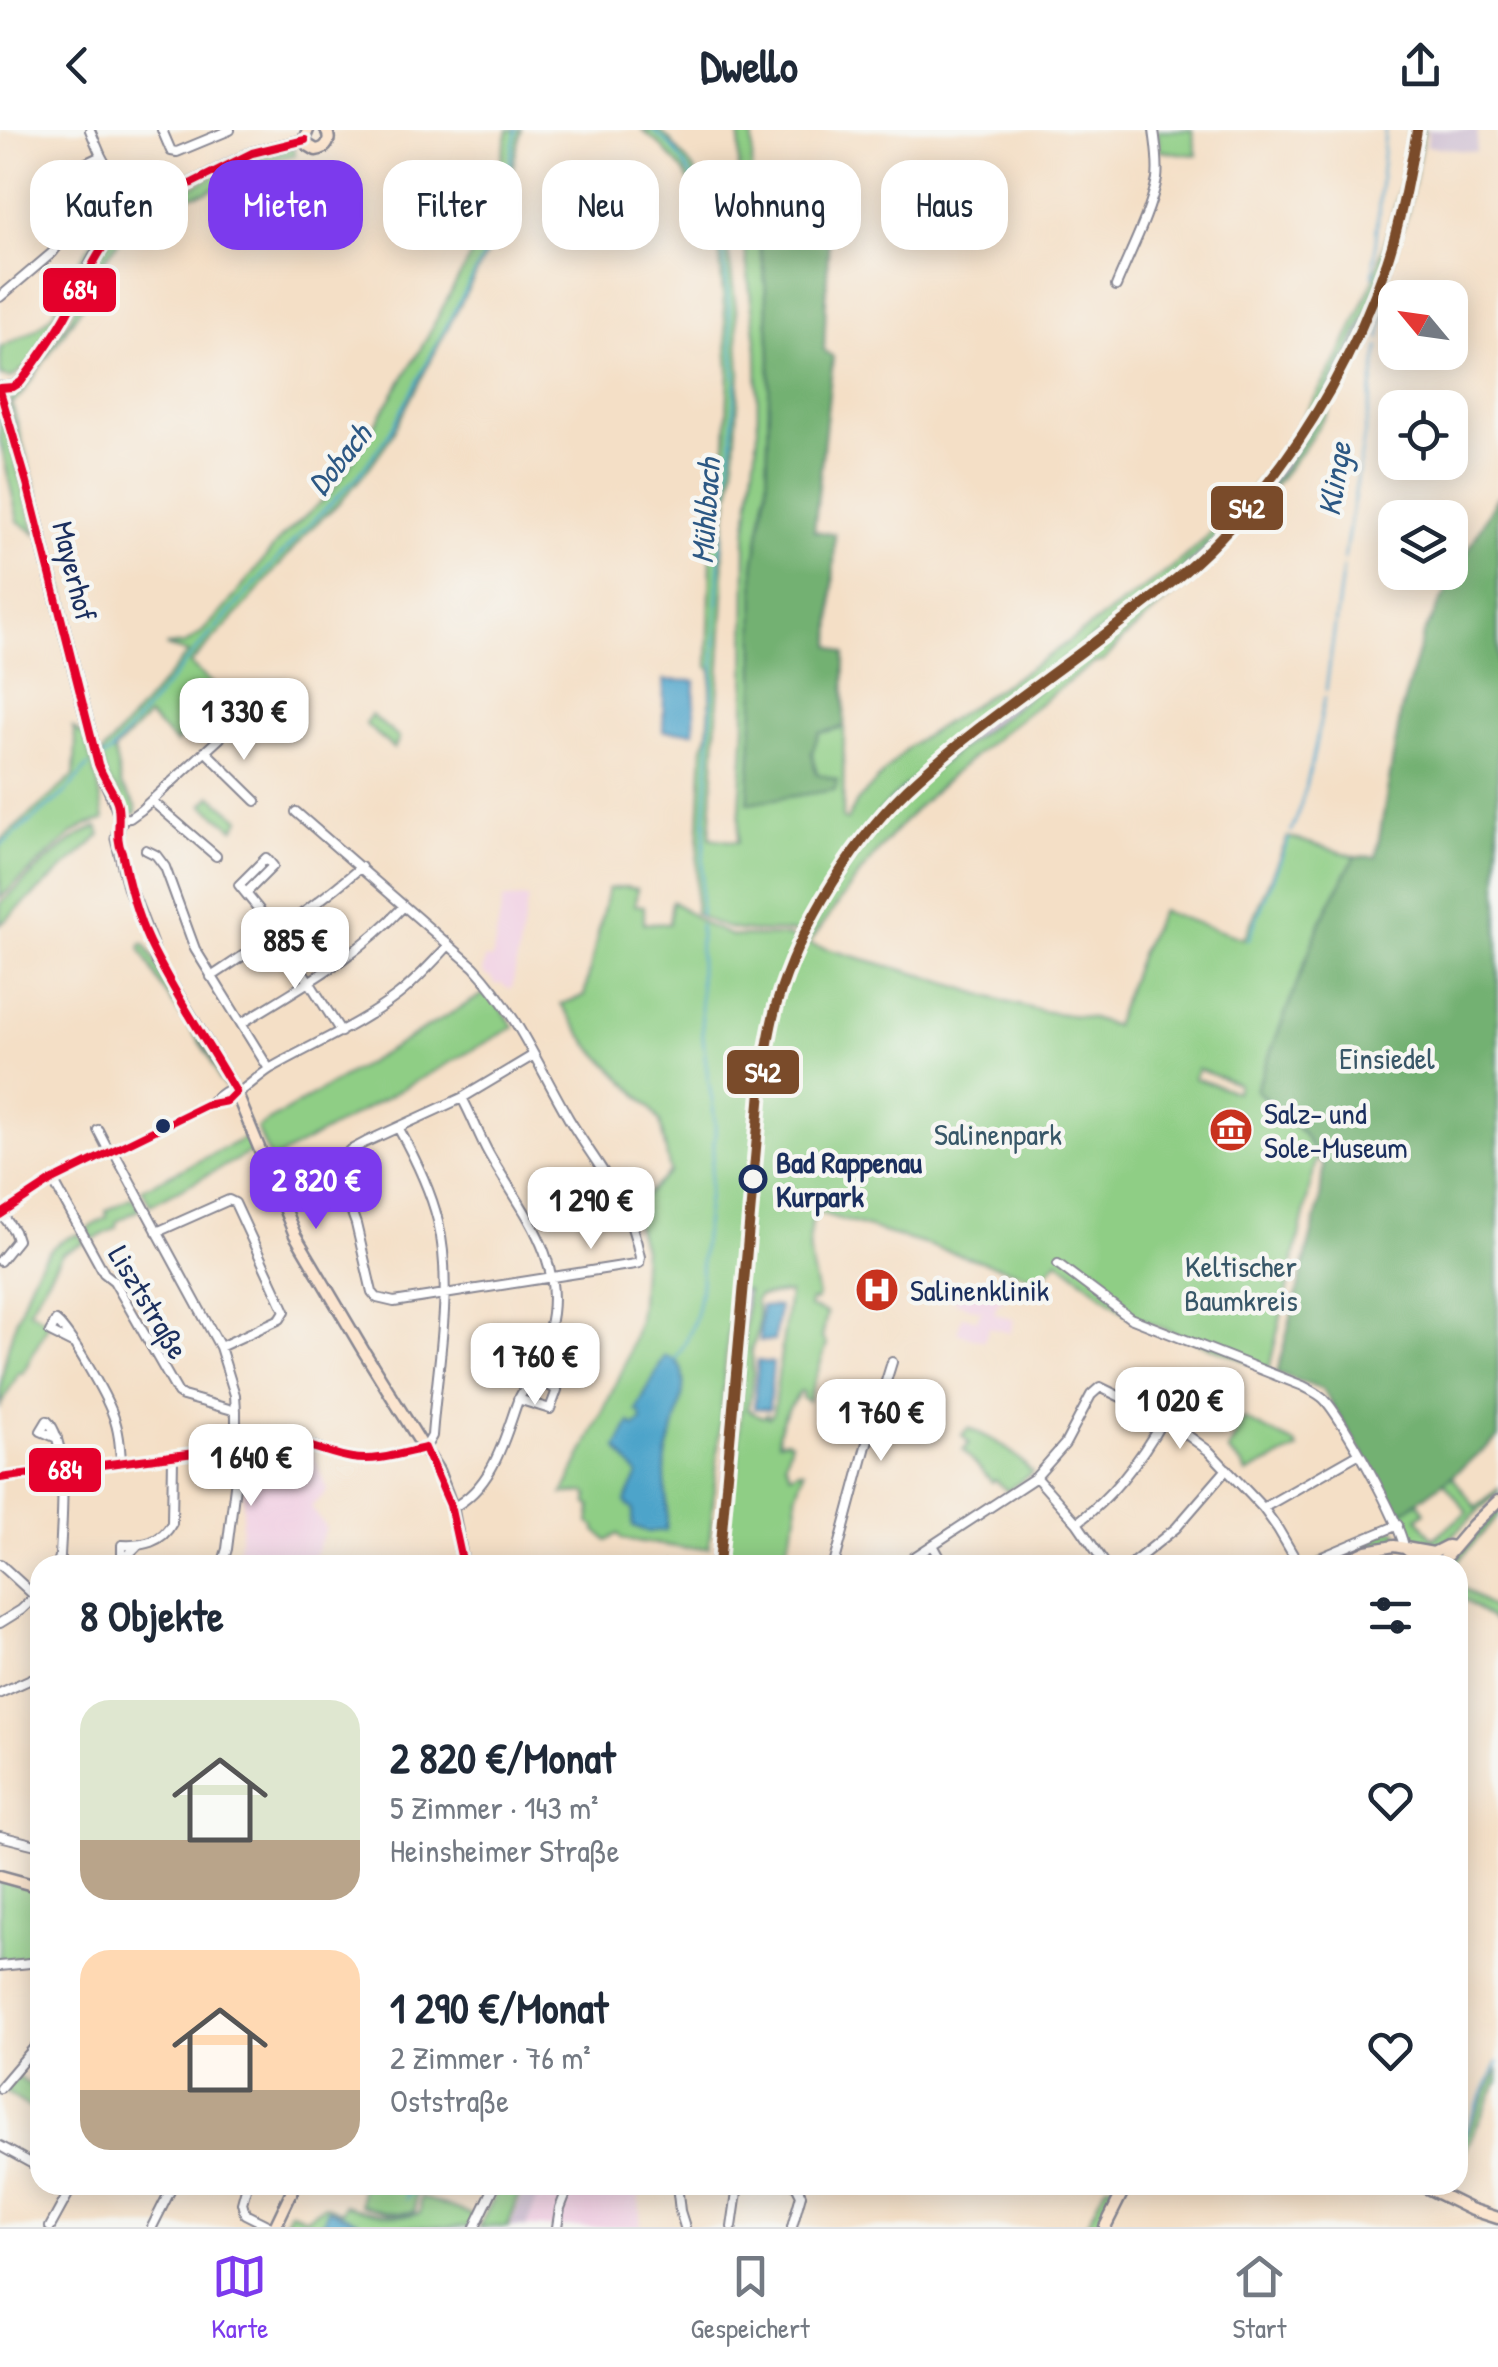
<!DOCTYPE html>
<html lang="de">
<head>
<meta charset="utf-8">
<style>
  body { margin:0; font-family:"Patrick Hand",sans-serif; background:#f2f2f3; color:#1f2937; height:100vh; display:flex; flex-direction:column; font-size:38px; white-space:nowrap }
  * { box-sizing:border-box; margin:0 }
  p { font-size:32px; color:#747a83 }
  .icon { flex:none; width:55px; height:55px; fill:none; stroke:currentColor; stroke-width:2; stroke-linecap:round; stroke-linejoin:round }
  .map { position:relative; flex:1; overflow:hidden }
  .drawer { position:absolute; left:30px; top:1425px; width:1438px; height:640px; display:flex; flex-direction:column; background:#fff; border-radius:30px; box-shadow:0 5px 25px #0003 }
  .drawer>* { flex:none }
  .guide { position:absolute; left:30px; top:30px; width:1440px; height:90px; display:flex; gap:20px }
  .needle { width:65px; rotate:299deg }
  .buttons { position:absolute; left:1378px; top:150px; display:grid; gap:20px }
  .buttons a { display:grid; place-items:center; width:90px; height:90px; border-radius:20px; background:#fff; box-shadow:0 5px 25px #0003; font-size:50px }
  .price { position:absolute; translate:-50% -85px; padding:0 22px; border-radius:20px; background:#fff; color:#222; font-size:32px; line-height:65px; filter:drop-shadow(0 2px 5px #0008) }
  .price::after { content:''; position:absolute; left:50%; top:60px; width:30px; height:22px; margin-left:-15px; background:inherit; clip-path:polygon(0 0,100% 0,50% 100%) }
  .price.active { background:#7c3aed; color:#fff }
  ul { padding:0; list-style:none }
  li { display:flex; align-items:center; gap:30px; height:250px; padding:0 50px }
  li span { display:grid; place-items:center; flex:none; width:280px; height:200px; border-radius:30px; color:#555 }
  li>.icon { margin-inline-start:auto }
  span .icon { width:120px; height:120px; fill:#fffc; stroke-width:1 }
  li b { font-size:42px }
  h2 { display:flex; justify-content:space-between; align-items:center; height:120px; padding:0 50px; font-size:42px }
  .pill { padding:0 35px; border-radius:30px; background:#fff; box-shadow:0 5px 25px #0003; font-size:35px; line-height:90px }
  .pill.active { background:#7c3aed; color:#fff }
  header { display:flex; justify-content:space-between; align-items:center; height:130px; padding:0 50px; background:#fff; font-size:45px; font-weight:700 }
  .tab-bar { display:flex; justify-content:space-around; align-items:center; height:140px; border-top:2px solid #e0e1e3; background:#fff; font-size:28px; color:#747a83 }
  .tab-bar a { display:grid; justify-items:center; gap:5px }
  .tab-bar .active { color:#7c3aed }
  .map>svg:first-child { display:block }
</style>
</head>
<body>
<header><svg class="icon" aria-label="back" viewBox="0 0 24 24"><path d="M15 5l-7 7 7 7"/></svg>Dwello<svg class="icon" aria-label="share" viewBox="0 0 24 24"><path d="M12 15V3M7 8l5-5 5 5M5 13v7h14v-7"/></svg></header>
<div class="map">
<svg width="1498" height="2097" viewBox="0 0 1498 2097">
  <rect width="100%" height="100%" fill="#f6f6f2"/>
  <filter id="ink" filterUnits="userSpaceOnUse"><feTurbulence type="fractalNoise" baseFrequency=".01" numOctaves="2"/><feDisplacementMap in="SourceGraphic" scale="20" xChannelSelector="R" yChannelSelector="G"/><feConvolveMatrix kernelMatrix="1 2 1 2 8 2 1 2 1" color-interpolation-filters="sRGB"/></filter>
  <filter id="wash" filterUnits="userSpaceOnUse"><feTurbulence type="fractalNoise" baseFrequency=".0048" numOctaves="4" result="noise"/><feDisplacementMap in="SourceGraphic" scale="40" xChannelSelector="R" yChannelSelector="G"/><feGaussianBlur stdDeviation="2.25" result="paint"/><feColorMatrix in="noise" values="0 0 0 0 0 0 0 0 0 0 0 0 0 0 0 0 0 1.4 0 .05"/><feComposite in="paint" operator="in"/></filter>
  <g filter="url(#wash)">
    <rect width="100%" height="100%" fill="#f4dfc6"/>
    <path fill="#f1d0e3" d="M528,768L512,858L508,859L501,853L496,855L491,847L485,846L483,841L485,828L492,829L503,769Z
      M937,1147L1004,1168L1002,1173L998,1172L994,1183L1014,1190L1010,1203L989,1197L984,1211L957,1203L962,1186L977,1190L980,1182L983,1181L955,1172V1169L927,1163L929,1159L935,1160Z
      M291,1319L312,1322L328,1361L311,1377L326,1398L315,1425L255,1435H237L243,1384L244,1326L248,1323Z
      M543,2055H640L639,2067L641,2097H526Z"/>
    <path fill="#cebed1" d="M1413,0H1420L1414,47L1399,108L1375,175L1359,215L1322,281L1270,357L1233,400L1174,457L959,620L920,652L886,686L861,716L837,752L794,830L755,1052L723,1435H715L752,997L788,827L798,806L830,747L855,711L880,681L915,646L989,586L1169,452L1227,396L1264,352L1290,318L1335,247L1370,173L1393,106L1407,46Z
      M1428,0H1478L1476,22L1427,16Z
      M526,2055H543L526,2097H510Z"/>
    <path fill="#8fce85" stroke="#557e72" stroke-width="2.5" fill-rule="evenodd" d="M508,0H521L500,94L485,127L390,308L366,342L341,371L310,399L244,477L190,534L222,563L176,613L148,586L114,621L121,655L136,676V683L124,685L119,662L109,652L100,626L188,523L166,516L185,514L200,504L225,478L280,409L329,365L349,337L419,222L480,108L492,71Z
      M642,0H659L670,10L693,39L713,73L726,104L736,179L740,243L734,337L723,408L724,464L710,708L738,712L745,596L746,403L758,304L757,220L738,61L740,0H753L751,77L764,138L770,226L767,358L754,436L755,553L817,644L812,622L819,603L844,597L843,689L847,690L857,672L908,617L1048,526L1168,441L1203,411L1261,348L1294,303L1339,227L1374,149L1402,52L1409,0H1413C1409,35 1403,70 1394,104C1357,238 1274,358 1171,449C1153,466 1131,480 1111,494C1074,522 1038,549 1002,577C960,609 917,641 881,680C847,718 823,761 798,806L794,802C754,800 732,807 695,783L703,617L708,604L712,539L708,537L711,426L726,314L729,239L720,127L715,99L684,42L659,14Z
      M1157,0H1192L1197,25L1160,21Z
      M1420,0H1424L1408,81L1378,175L1361,216L1327,283L1305,317L1250,387L1192,448L1122,510L1104,531L1092,534C1031,580 968,626 914,681C874,721 842,768 809,814L925,846L1006,872L1041,881L1092,888L1114,896L1140,824L1161,781L1244,809L1288,707L1355,726L1321,791L1256,960L1302,1002L1317,1026L1269,1240L1128,1185L1058,1130L1041,1149L816,1082C803,1109 812,1138 818,1166L816,1171L811,1170L809,1177L827,1183L822,1208L827,1214L808,1271L802,1268L803,1262H800C790,1276 775,1295 779,1312L786,1310L791,1312L785,1332L791,1344L799,1340L804,1341L796,1366L797,1385L781,1435H723L731,1346L737,1345L747,1160H732L709,1418H683L622,1409L618,1404L607,1410L596,1401V1397L589,1393L591,1376L587,1374L588,1364L585,1362L563,1364L625,1235L639,1190L643,1118L631,1079L670,1042L660,992L650,977L589,915L561,874L584,866L608,759L626,757L637,759L635,775L644,776V793L669,794L672,771L706,795L732,806H788L803,814C827,769 851,726 885,687C915,653 951,625 988,598C1030,566 1072,534 1114,502C1134,487 1156,473 1175,456C1311,337 1395,178 1420,0ZM1197,939L1238,954L1236,962L1194,948ZM789,1163L773,1283L770,1287H767V1284L763,1287L747,1279C754,1259 754,1237 751,1218C760,1206 760,1184 755,1171L758,1166Z
      M294,17L295,25L283,27L266,33L206,62L179,68L133,95L107,126L94,147L81,178L22,264L12,274L71,489L65,487L9,276L13,264L28,249L70,188L88,146L112,106L138,84L252,27Z
      M126,79L127,81L92,123L68,177L29,235L11,248L1,246L0,218C15,210 36,202 48,189C60,177 61,160 70,146C85,121 102,96 126,79Z
      M0,278L36,404L18,391L0,309Z
      M371,585L399,608L394,619L365,594Z
      M73,598L85,607L99,658L104,690L86,695L72,704L0,768V711L74,646L76,613Z
      M212,666L240,689L234,699L203,675Z
      M97,697L101,705L0,795V774C25,752 67,707 97,697Z
      M142,814H145L225,950V956L220,951L209,926L161,856L140,818Z
      M489,861L514,897L271,1031L257,998Z
      M247,1007L253,1021L150,1075L142,1059Z
      M132,1067L140,1079L116,1092L117,1097L93,1110L87,1099L107,1087L106,1081Z
      M79,1104L85,1113L62,1123L29,1180L49,1193L23,1243H19L0,1276C0,1240 9,1208 22,1175C28,1157 34,1140 46,1125C55,1113 66,1108 79,1104Z
      M1244,1289L1295,1314L1298,1319L1246,1344L1243,1336L1228,1321Z
      M968,1298C994,1309 1014,1321 1032,1343L1007,1361L996,1350L992,1352L963,1320L969,1313L962,1305Z
      M1452,1346L1476,1378L1498,1358V1362L1441,1417L1423,1419L1412,1413L1407,1405L1410,1400L1400,1384L1418,1372L1425,1382L1418,1388L1433,1409L1467,1382L1444,1352Z
      M1498,1378V1386L1454,1435L1448,1434Z
      M1390,1400H1396L1398,1406L1395,1410C1367,1416 1341,1435 1312,1435Z
      M1458,1454L1498,1483V1495L1458,1465Z
      M0,1749L40,1761V1827L0,1830Z
      M1498,1939V1951L1458,2036V2021Z
      M17,1947L40,1961V1985L4,1961Z
      M362,2055H375L385,2059L388,2055H430L426,2062L416,2063L415,2081C396,2086 379,2080 361,2074Z
      M500,2055H523L508,2097H479Z
      M1106,2055H1120L1100,2097H1085Z
      M421,2067L477,2086L471,2097H282L290,2081L306,2088L325,2075L342,2082L345,2075C370,2081 394,2090 420,2083Z"/>
    <path fill="#73b172" stroke="#477068" stroke-width="2.5" d="M795,69L830,74L824,220L833,227L814,401L835,404L831,516L845,523L844,597L819,603L812,622L816,643L837,650L835,660L748,673L755,553L754,436L767,358L770,226L764,138L751,77Z
      M1498,365V1308L1452,1346L1400,1384L1323,1260L1277,1243L1320,1071L1323,1036L1302,1002L1256,960L1321,791L1355,726L1376,727L1401,581L1423,505Z"/>
    <path fill="#4da4ca" stroke="#346a94" stroke-width="2.5" d="M664,550L695,551L694,602L663,601Z
      M761,1176L779,1177L774,1211H760Z
      M665,1226C704,1234 669,1304 666,1328C662,1352 670,1375 666,1400L648,1402L633,1396V1379L625,1372L638,1345L617,1318L630,1293L635,1297L642,1291L640,1283L636,1281Z
      M758,1231L773,1233L769,1279L754,1278Z
      M328,2079L358,2091L357,2097H322Z"/>
    <g fill="none" stroke-linecap="round" stroke-linejoin="round">
      <path stroke="#4da4ca" stroke-width="2.5" d="M653,0L674,19L695,52L723,116L736,253L731,326L722,394L700,785
        M1373,146L1385,0
        M1380,209L1388,159
        M1344,429L1379,217
        M1326,560L1343,437
        M103,627L110,623L183,535L299,405L359,345L390,302L485,124L502,81L516,0
        M1291,701L1298,685L1312,632L1325,567
        M0,716L65,663L89,635
        M1248,810L1289,708
        M675,1230C694,1202 703,1168 701,1132L715,1004C716,984 711,967 708,948C700,898 699,845 700,795
        M1458,2015L1498,1932
        M415,2060L418,2055
        M405,2063L407,2064
        M413,2064L414,2063
        M406,2069L409,2065"/>
    </g>
  </g>
  <g filter="url(#ink)">
    <g fill="none" stroke-linecap="round" stroke-linejoin="round">
      <defs>
        <path id="street" d="M90,0L101,26L132,83
          M162,0L171,21L177,22L230,0
          M40,60L47,52L101,26
          M1116,156C1130,122 1150,84 1157,49C1159,33 1156,16 1154,0
          M0,167L52,123L94,69L116,54
          M207,623L256,671
          M152,671L216,726
          M296,682L474,837C518,885 537,934 569,989C599,1039 628,1067 640,1127L639,1133L635,1134L394,1172L377,1168L372,1162L356,1094L340,1050V1040L345,1027L349,1021L366,1012L462,968L534,925
          M120,689L130,688L141,680L220,608
          M146,720L156,725L165,737L195,819L269,939
          M247,762L273,736L266,728L239,755L278,803L341,902
          M211,847C263,813 313,778 361,737
          M242,893C298,858 358,826 403,777
          M206,975C232,975 249,952 271,938C313,914 359,895 398,865C417,850 432,833 448,816
          M98,1000L110,1023
          M114,1022L220,1217L235,1265L236,1281V1348L227,1419L222,1435
          M53,1050L104,1143L114,1151L178,1263L183,1266L236,1281
          M0,1085L53,1050L206,975L224,962H236
          M157,1102L229,1070L235,1073L285,1181L280,1189L220,1217
          M0,1131L17,1110L14,1101L2,1084
          M1058,1134L1130,1188L1303,1256C1310,1260 1318,1263 1324,1269C1340,1284 1403,1397 1404,1418
          M74,1214L50,1202L56,1191C71,1203 106,1266 113,1285C119,1300 120,1316 121,1331
          M518,1269L550,1279L557,1260L532,1247
          M47,1291C70,1310 61,1397 60,1427L57,1435
          M47,1291L41,1301L57,1308
          M1036,1347L1077,1393L1106,1435
          M0,1348L281,1312C313,1310 325,1323 352,1328C375,1332 403,1322 425,1318L432,1306C437,1236 454,1160 438,1091C430,1058 415,1028 399,999
          M452,1378C491,1358 503,1314 516,1276C520,1263 528,1255 534,1243C542,1230 546,1214 549,1199C567,1129 521,1080 489,1024C479,1006 472,986 462,968
          M1263,1378L1358,1324
          M1077,1393C1114,1365 1141,1329 1164,1288
          M933,1415L944,1435
          M137,1416L127,1426H122V1415C142,1416 162,1413 172,1393L173,1326
          M0,1434L36,1467
          M513,1435L521,1434
          M667,1435H680
          M834,1435L866,1316L892,1232
          M902,1435L1036,1347L1065,1314L1091,1265L1100,1257L1164,1288L1209,1321L1263,1378L1278,1399L1299,1435
          M1130,1435L1176,1398L1227,1339
          M1303,1435L1398,1395
          M0,1493L21,1480L40,1462
          M0,1563L40,1545
          M0,1706L40,1716
          M0,1836L40,1832
          M0,1958L40,1911
          M0,2016L40,2038
          M247,2055L242,2073L245,2084L271,2097
          M677,2055L680,2081L685,2097
          M50,2097L73,2055
          M152,2097L173,2055
          M475,2097L495,2055
          M557,2097L560,2078L569,2055
          M732,2097L738,2055
          M792,2097L801,2065L796,2055"/>
        <path id="secondary" d="M308,0L305,7L306,14L316,20C327,19 332,10 326,0
          M0,258L13,257L21,252C36,231 52,210 65,187C87,148 95,112 132,83L252,23L305,10
          M0,261L27,353L98,634C106,654 117,670 121,692
          M120,689L117,709L129,757L157,830L236,962L295,1105L363,1220L438,1341L452,1378L463,1435
          M1405,1418L1426,1435
          M1336,1435L1367,1421L1394,1416L1433,1423L1447,1416L1453,1417
          M1439,1435L1473,1395L1498,1371
          M0,1746L40,1757
          M1421,2055L1470,2079L1498,2088
          M275,2097L295,2055
          M1105,2097L1126,2055"/>
      </defs>
      <use href="#street" stroke="#888792" stroke-width="12"/>
      <use href="#secondary" stroke="#888792" stroke-width="15"/>
      <use href="#street" stroke="#fff" stroke-width="8"/>
      <use href="#secondary" stroke="#fbe5cf" stroke-width="10"/>
      <defs>
        <path id="bus-1" d="M0,258L13,257L21,252C36,231 52,210 65,187C86,150 99,112 132,83L252,23L305,10
          M0,261L27,353L98,634C103,648 113,660 117,672C122,690 114,706 122,722C128,753 136,784 149,812C174,864 207,912 236,962
          M0,1085L53,1050L206,975L227,971L236,962
          M425,1318L450,1375L463,1435
          M0,1348L281,1312C307,1312 327,1324 352,1328C377,1332 402,1323 425,1318"/>
      </defs>
      <use href="#bus-1" stroke="#f6f6f2" stroke-width="15"/>
      <use href="#bus-1" stroke="#e4002b" stroke-width="8"/>
      <defs>
        <path id="rail-1" d="M719,1435L762,950C766,925 769,900 776,876C799,796 857,703 919,648C973,599 1034,558 1092,514C1136,481 1182,448 1220,408C1296,329 1351,236 1387,132C1401,89 1409,45 1417,0"/>
      </defs>
      <use href="#rail-1" stroke="#f6f6f2" stroke-width="18"/>
      <use href="#rail-1" stroke="#7a4b2a" stroke-width="10"/>
    </g>
  </g>
  <defs>
    <symbol id="museum-disc" viewBox="-11 -11 22 22"><circle r="9.5" fill="#c8321e" stroke="#f6f6f2"/><path d="M0-6L6-3V-2H-6V-3ZM-5-1h2V3h-2ZM-1-1h2V3h-2ZM3-1h2V3H3ZM-6 4H6V6H-6Z" fill="#fff"/></symbol>
    <symbol id="hospital-disc" viewBox="-11 -11 22 22"><circle r="9.5" fill="#c8321e" stroke="#f6f6f2"/><path d="M-5-5h3v3.5h4V-5h3V5h-3V1.5h-4V5h-3Z" fill="#fff"/></symbol>
  </defs>
  <g fill-rule="evenodd">
    <use href="#museum-disc" x="1206" y="975" width="50" height="50"/>
    <use href="#hospital-disc" x="852" y="1135" width="50" height="50"/>
  </g>
  <circle fill="#1b2f5e" stroke="#f6f6f2" stroke-width="4" cx="163" cy="996" r="9"/>
  <circle fill="#f6f6f2" stroke="#1b2f5e" stroke-width="5" cx="753" cy="1049" r="12"/>
  <g text-anchor="middle" dominant-baseline="central" stroke-width="9" stroke-linejoin="round" paint-order="stroke">
    <g font-size="30" fill="#1b2f5e" stroke="#f6f6f2">
      <text transform="translate(75 441) rotate(76)">Mayerhof</text>
      <text transform="translate(149 1172) rotate(59)">Lisztstraße</text>
    </g>
    <g font-size="30" fill="#385768" stroke="#f6f6f2">
      <text x="1387" y="928">Einsiedel</text>
      <text x="998" y="1004">Salinenpark</text>
      <text x="1241" y="1136">Keltischer<tspan x="1241" dy="34">Baumkreis</tspan></text>
    </g>
    <g font-size="30" fill="#1b2f5e" stroke="#f6f6f2" text-anchor="start">
      <text x="1264" y="983">Salz- und<tspan x="1264" dy="34">Sole-Museum</tspan></text>
      <text x="910" y="1160">Salinenklinik</text>
    </g>
    <g font-size="30" font-weight="bold" fill="#1b2f5e" stroke="#f6f6f2" text-anchor="start">
      <text x="776" y="1032">Bad Rappenau<tspan x="776" dy="34">Kurpark</tspan></text>
    </g>
    <g font-size="32" font-style="italic" fill="#2c5884" stroke="#f6f6f2">
      <text transform="translate(339 329) rotate(-51)">Dobach</text>
      <text transform="translate(1334 349) rotate(-81)">Klinge</text>
      <text transform="translate(705 381) rotate(-86)">Mühlbach</text>
    </g>
  </g>
  <g stroke="#f6f6f2" stroke-width="4">
    <rect x="41" y="136" width="77" height="48" rx="10" fill="#e4002b"/>
    <rect x="1209" y="354" width="76" height="48" rx="10" fill="#7a4b2a"/>
    <rect x="725" y="918" width="76" height="48" rx="10" fill="#7a4b2a"/>
    <rect x="27" y="1316" width="76" height="48" rx="10" fill="#e4002b"/>
  </g>
  <g font-size="28" text-anchor="middle" font-weight="bold" fill="#fff">
    <text x="80" y="169">684</text>
    <text x="1247" y="388">S42</text>
    <text x="763" y="952">S42</text>
    <text x="65" y="1349">684</text>
  </g>
</svg>
<div class="buttons">
<a><svg class="needle" viewBox="-14 -14 28 28"><path d="M0-13l5 13h-10z" fill="#e53935"/><path d="M0 13l5-13h-10z" fill="#747a83"/></svg></a>
<a><svg class="icon" aria-label="locate" viewBox="0 0 24 24"><circle cx="12" cy="12" r="6"/><path d="M12 2v4M12 18v4M2 12h4M18 12h4"/></svg></a>
<a><svg class="icon" aria-label="layers" viewBox="0 0 24 24"><path d="M12 4l9 5-9 5-9-5zM3 14l9 5 9-5"/></svg></a>
</div>
<b class="price" style="left:244px;top:633px">1 330 €</b>
<b class="price" style="left:295px;top:862px">885 €</b>
<b class="price active" style="left:316px;top:1102px">2 820 €</b>
<b class="price" style="left:591px;top:1122px">1 290 €</b>
<b class="price" style="left:535px;top:1278px">1 760 €</b>
<b class="price" style="left:1180px;top:1322px">1 020 €</b>
<b class="price" style="left:881px;top:1334px">1 760 €</b>
<b class="price" style="left:251px;top:1379px">1 640 €</b>
<div class="guide">
<a class="pill">Kaufen</a>
<a class="pill active">Mieten</a>
<a class="pill">Filter</a>
<a class="pill">Neu</a>
<a class="pill">Wohnung</a>
<a class="pill">Haus</a>
</div>
<section class="drawer">
<h2>8 Objekte<svg class="icon" aria-label="filters" viewBox="0 0 24 24"><path d="M4 7h16M4 17h16"/><circle cx="9" cy="7" r="2"/><circle cx="15" cy="17" r="2"/></svg></h2>
<ul>
<li><span style="background:linear-gradient(#dfe7d0 70%,#b9a48a 0)"><svg class="icon" aria-label="home" viewBox="0 0 24 24"><path d="M3 11l9-7 9 7M6 9v11h12V9"/></svg></span><div><b>2 820 €/Monat</b><p>5 Zimmer · 143 m²</p><p>Heinsheimer Straße</p></div><svg class="icon" aria-label="heart" viewBox="0 0 24 24"><path d="M12 20l-8-8c-3-5 5-10 8-4 3-6 11-1 8 4z"/></svg></li>
<li><span style="background:linear-gradient(#ffd9b3 70%,#b9a48a 0)"><svg class="icon" aria-label="home" viewBox="0 0 24 24"><path d="M3 11l9-7 9 7M6 9v11h12V9"/></svg></span><div><b>1 290 €/Monat</b><p>2 Zimmer · 76 m²</p><p>Oststraße</p></div><svg class="icon" aria-label="heart" viewBox="0 0 24 24"><path d="M12 20l-8-8c-3-5 5-10 8-4 3-6 11-1 8 4z"/></svg></li>
</ul>
</section>
</div>
<nav class="tab-bar">
<a class="active"><svg class="icon" aria-label="map" viewBox="0 0 24 24"><path d="M3 6l6-2 6 2 6-2v14l-6 2-6-2-6 2zM9 4v14M15 6v14"/></svg>Karte</a>
<a><svg class="icon" aria-label="saved" viewBox="0 0 24 24"><path d="M7 4h10v16l-5-4-5 4z"/></svg>Gespeichert</a>
<a><svg class="icon" aria-label="home" viewBox="0 0 24 24"><path d="M3 11l9-7 9 7M6 9v11h12V9"/></svg>Start</a>
</nav>
</body>
</html>
